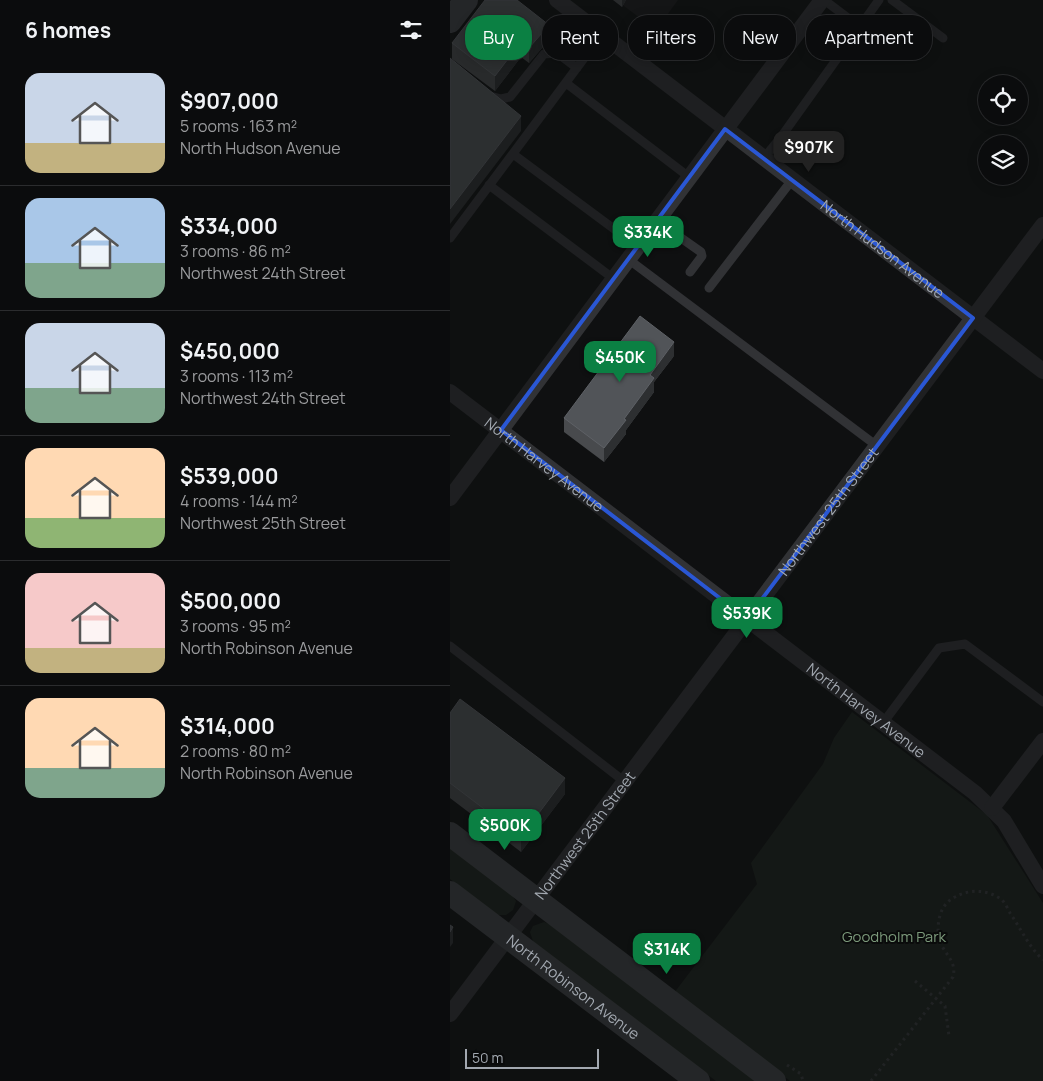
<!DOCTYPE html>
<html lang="en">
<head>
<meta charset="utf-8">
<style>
  body { margin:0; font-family:Manrope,sans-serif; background:#191a1b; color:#f1f3f6; height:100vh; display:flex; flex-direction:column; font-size:19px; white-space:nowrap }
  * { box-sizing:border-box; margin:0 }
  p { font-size:16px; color:#9a9b9d }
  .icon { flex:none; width:28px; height:28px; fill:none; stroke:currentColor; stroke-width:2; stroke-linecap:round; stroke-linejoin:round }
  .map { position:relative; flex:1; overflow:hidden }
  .details { display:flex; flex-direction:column; background:#0b0c0d; width:450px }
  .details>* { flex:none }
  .top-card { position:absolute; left:15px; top:15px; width:475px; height:45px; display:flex; gap:10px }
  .buttons { position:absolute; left:528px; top:75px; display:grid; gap:10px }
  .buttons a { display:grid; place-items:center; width:50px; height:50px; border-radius:50%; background:#0b0c0d; box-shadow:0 2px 12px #0003,0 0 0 1px #2b2c2e; font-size:25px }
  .scale { position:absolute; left:15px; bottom:12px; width:134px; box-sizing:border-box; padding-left:5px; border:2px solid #a2a8b0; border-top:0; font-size:14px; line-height:18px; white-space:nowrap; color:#a2a8b0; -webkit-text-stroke:4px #0a0b0b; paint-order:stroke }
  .price { position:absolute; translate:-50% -42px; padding:0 11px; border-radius:10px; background:#0b8043; color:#fff; font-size:16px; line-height:32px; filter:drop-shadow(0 1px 2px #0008) }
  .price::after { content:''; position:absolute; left:50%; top:30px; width:15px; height:11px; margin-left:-8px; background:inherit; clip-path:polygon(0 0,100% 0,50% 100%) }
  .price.selected { background:#222; color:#fff }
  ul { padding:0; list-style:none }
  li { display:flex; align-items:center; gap:15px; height:125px; padding:0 25px }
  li+li { border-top:1px solid #2b2c2e }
  li span { display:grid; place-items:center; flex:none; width:140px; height:100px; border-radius:15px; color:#555 }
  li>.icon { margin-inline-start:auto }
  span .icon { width:60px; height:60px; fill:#fffc; stroke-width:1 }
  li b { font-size:21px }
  h2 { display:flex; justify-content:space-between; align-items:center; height:60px; padding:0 25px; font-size:21px }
  .pill { padding:0 18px; border-radius:20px; background:#0b0c0d; box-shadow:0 2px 12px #0003,0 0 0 1px #2b2c2e; font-size:18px; line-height:45px }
  .pill.selected { background:#0b8043; color:#fff }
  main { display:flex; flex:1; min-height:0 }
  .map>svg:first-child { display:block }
</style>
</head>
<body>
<main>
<section class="details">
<h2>6 homes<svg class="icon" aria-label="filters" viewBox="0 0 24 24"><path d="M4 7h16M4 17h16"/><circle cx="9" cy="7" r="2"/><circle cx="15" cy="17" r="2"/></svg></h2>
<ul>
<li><span style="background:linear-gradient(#c9d6e8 70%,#c2b280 0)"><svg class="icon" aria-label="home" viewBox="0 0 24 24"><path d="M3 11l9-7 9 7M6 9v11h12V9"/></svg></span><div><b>$907,000</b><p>5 rooms · 163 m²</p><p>North Hudson Avenue</p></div></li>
<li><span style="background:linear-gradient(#a9c7e8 65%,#7fa58c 0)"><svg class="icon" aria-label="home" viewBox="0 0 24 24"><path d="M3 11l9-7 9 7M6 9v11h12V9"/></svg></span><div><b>$334,000</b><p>3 rooms · 86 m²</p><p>Northwest 24th Street</p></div></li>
<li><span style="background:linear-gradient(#c9d6e8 65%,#7fa58c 0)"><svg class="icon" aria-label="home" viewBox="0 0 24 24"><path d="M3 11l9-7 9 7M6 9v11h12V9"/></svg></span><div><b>$450,000</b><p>3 rooms · 113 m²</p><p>Northwest 24th Street</p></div></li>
<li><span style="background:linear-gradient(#ffd9b3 70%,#8fb573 0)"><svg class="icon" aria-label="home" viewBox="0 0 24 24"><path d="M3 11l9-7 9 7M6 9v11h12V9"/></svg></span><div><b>$539,000</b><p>4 rooms · 144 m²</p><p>Northwest 25th Street</p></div></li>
<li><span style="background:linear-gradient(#f6c9c9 75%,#c2b280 0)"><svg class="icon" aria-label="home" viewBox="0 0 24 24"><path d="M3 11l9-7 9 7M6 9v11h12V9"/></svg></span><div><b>$500,000</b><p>3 rooms · 95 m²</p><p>North Robinson Avenue</p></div></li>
<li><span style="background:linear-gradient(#ffd9b3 70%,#7fa58c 0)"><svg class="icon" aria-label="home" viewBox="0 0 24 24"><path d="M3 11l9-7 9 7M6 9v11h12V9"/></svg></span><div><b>$314,000</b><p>2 rooms · 80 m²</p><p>North Robinson Avenue</p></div></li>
</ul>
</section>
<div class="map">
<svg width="593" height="1081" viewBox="0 0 593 1081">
  <rect width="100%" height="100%" fill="#0f1011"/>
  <path fill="#1c1c1d" d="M166,0H228L206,30Z"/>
  <path fill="#1c231d" d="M402,712L537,815L593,903V1081H340L224,993L307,884L301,863L373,764L384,738Z
    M0,848L61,894L66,901L63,910L56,915H47L0,879Z
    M94,922L99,924L308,1081H266L84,944L80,932L83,926Z"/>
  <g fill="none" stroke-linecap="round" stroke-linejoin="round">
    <path stroke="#37393c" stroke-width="3" stroke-dasharray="2.5 4" stroke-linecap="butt" d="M465,981L495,1006L499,1036
      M337,1065L351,1074L353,1081
      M421,1081L503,977C508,958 488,951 488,932C488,918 491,904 505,897C519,889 538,889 552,900C555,903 558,909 560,913C571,929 579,947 593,960"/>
    <path stroke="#313235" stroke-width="9" d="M374,0L410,27
      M442,0L493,38
      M116,83L239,177
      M40,96L51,99L60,97L94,54L107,53L127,68
      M63,154L187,246
      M314,158L331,137L429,0
      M39,185L164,279
      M207,221L251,252L252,256L240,272
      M0,238L152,34
      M178,259L427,446
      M259,288L342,180
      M0,646L175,782
      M433,723L489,648L515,644L593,702"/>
    <g stroke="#313235" stroke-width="16">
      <path id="s1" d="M107,0L593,371"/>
      <path id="s2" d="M0,392L525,793L554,821L593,886"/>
      <path d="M0,498L372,0"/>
      <path d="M542,808L593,741"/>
      <path id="s3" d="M0,1014L593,225"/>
    </g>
    <g stroke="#3f4145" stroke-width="24">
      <path d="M0,21L16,0"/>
      <path d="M0,834L324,1081"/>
      <path id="s4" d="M0,893L248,1081"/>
    </g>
  </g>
  <path fill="#484a4d" d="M163,0H176L172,7Z
    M99,40L79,63L71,57L45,91L2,59V43Z
    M224,356L204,382V392L176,430V434L154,462L114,432V418Z
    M0,713L115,794L71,852L0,798Z"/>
  <path fill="#2d2f31" d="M172,0H176L172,7Z
    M99,25V40L79,63V48Z
    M71,42V57L45,91V76Z
    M71,116V131L0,224V209Z
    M224,342V356L204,382V392L176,430V434L154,462V448L174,419L200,375Z
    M115,778V794L71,852V837Z
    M3,927V943L0,947V932Z"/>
  <path fill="#515458" stroke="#5e6166" d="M35,0H67L99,25L79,48L71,42L45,76L2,43Z
    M0,58L71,116L0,209Z
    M190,316L224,342L200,375L204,378L174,419L176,420L154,448L114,418Z
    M10,699L115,778L71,837L0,783V713Z
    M0,925L3,927L0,932Z"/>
  <path d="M0 0H593V1081H0ZM275,129L523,318L297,619L51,430Z" fill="#0f1011" fill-opacity=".55" fill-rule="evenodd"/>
  <path fill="none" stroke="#2a57d4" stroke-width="4" stroke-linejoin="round" d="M275,129L523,318L297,619L51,430Z"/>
  <g text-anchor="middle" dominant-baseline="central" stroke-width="4" stroke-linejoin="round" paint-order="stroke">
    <g font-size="15" fill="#a2a8b0" stroke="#0a0b0b">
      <text stroke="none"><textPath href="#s1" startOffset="410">North Hudson Avenue</textPath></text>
      <text stroke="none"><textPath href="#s2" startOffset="119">North Harvey Avenue</textPath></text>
      <text stroke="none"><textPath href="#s3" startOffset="629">Northwest 25th Street</textPath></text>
      <text stroke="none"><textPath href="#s2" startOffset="524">North Harvey Avenue</textPath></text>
      <text stroke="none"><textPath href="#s3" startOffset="224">Northwest 25th Street</textPath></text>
      <text stroke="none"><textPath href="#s4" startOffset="155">North Robinson Avenue</textPath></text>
    </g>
    <g font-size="15" fill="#7c997b" stroke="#0a0b0b">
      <text x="444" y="936">Goodholm Park</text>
    </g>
  </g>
</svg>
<div class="buttons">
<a><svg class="icon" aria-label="locate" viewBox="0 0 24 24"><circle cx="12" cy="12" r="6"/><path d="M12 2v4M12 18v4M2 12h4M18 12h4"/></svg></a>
<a><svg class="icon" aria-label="layers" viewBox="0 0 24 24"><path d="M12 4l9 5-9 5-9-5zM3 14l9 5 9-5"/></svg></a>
</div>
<div class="scale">50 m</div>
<b class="price selected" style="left:359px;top:173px">$907K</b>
<b class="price" style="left:198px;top:258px">$334K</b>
<b class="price" style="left:170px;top:383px">$450K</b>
<b class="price" style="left:297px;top:639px">$539K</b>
<b class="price" style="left:55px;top:851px">$500K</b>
<b class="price" style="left:217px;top:975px">$314K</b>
<div class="top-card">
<a class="pill selected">Buy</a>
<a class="pill">Rent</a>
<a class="pill">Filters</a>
<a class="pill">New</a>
<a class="pill">Apartment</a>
</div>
</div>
</main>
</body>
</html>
